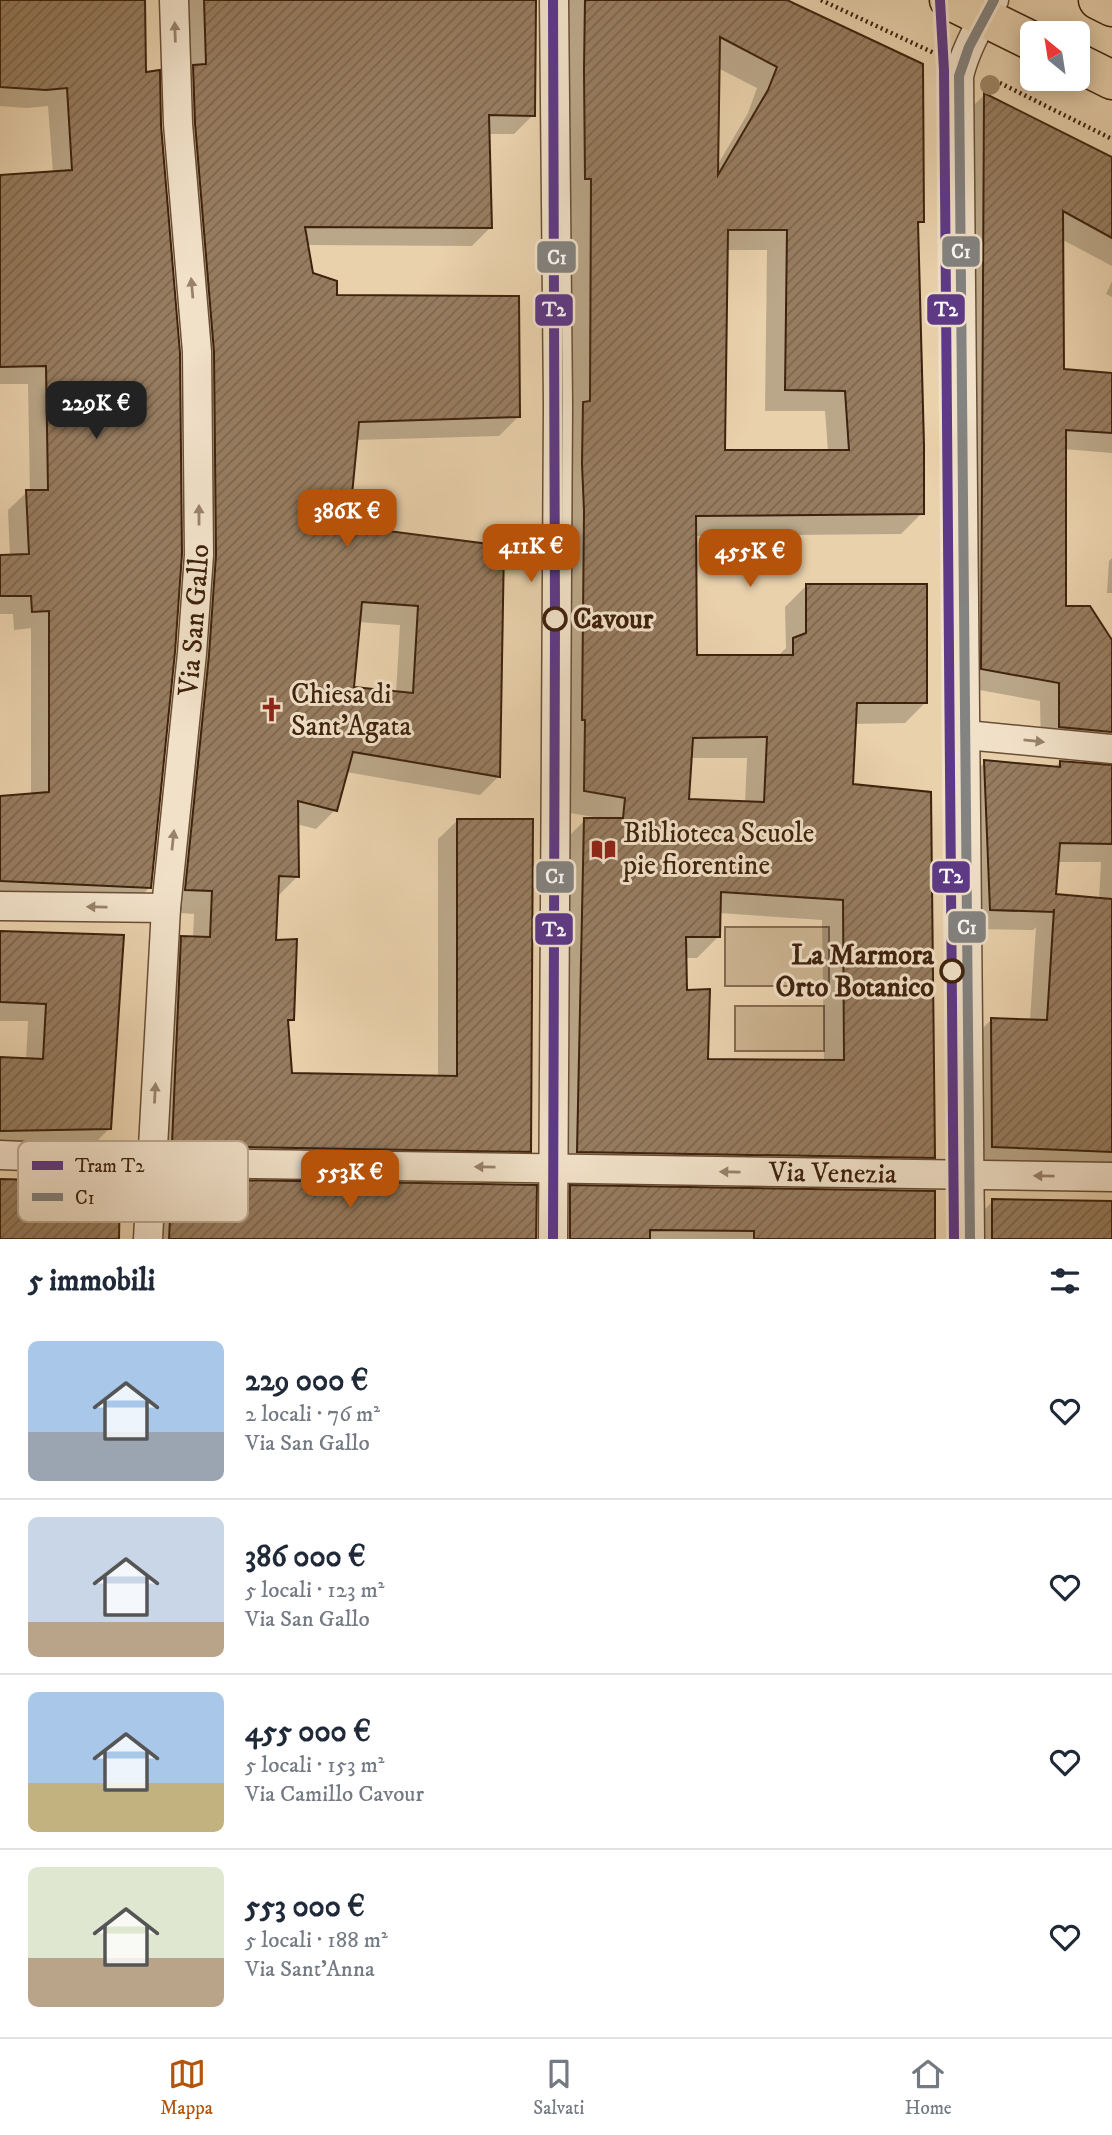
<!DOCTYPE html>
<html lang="it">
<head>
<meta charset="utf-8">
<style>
  body { margin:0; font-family:"IM FELL DW Pica",serif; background:#f2f2f3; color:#1f2937; height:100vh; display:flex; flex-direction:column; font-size:26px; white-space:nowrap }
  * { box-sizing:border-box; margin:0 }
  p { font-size:23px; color:#747a83 }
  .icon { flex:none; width:38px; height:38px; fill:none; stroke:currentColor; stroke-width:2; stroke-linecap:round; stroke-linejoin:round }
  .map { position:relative; height:1239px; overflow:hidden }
  .drawer { display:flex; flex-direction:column; background:#fff; flex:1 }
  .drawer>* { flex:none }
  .needle { width:46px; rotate:330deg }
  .controls { position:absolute; left:1020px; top:21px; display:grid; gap:14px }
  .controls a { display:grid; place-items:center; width:70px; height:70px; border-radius:10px; background:#fff; box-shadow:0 4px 18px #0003; font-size:35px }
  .price { position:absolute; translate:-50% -60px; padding:0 16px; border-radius:14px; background:#b45309; color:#fff; font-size:23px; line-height:46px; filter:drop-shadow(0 2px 4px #0008) }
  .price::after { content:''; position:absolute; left:50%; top:42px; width:21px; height:16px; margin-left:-10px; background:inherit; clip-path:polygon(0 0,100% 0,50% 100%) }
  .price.active { background:#222; color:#fff }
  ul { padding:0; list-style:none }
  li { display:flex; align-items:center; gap:21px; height:175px; padding:0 28px }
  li+li { border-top:2px solid #e0e1e3 }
  li span { display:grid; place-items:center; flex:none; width:196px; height:140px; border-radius:10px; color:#555 }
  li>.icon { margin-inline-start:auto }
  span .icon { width:84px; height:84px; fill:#fffc; stroke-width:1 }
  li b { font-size:30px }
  h2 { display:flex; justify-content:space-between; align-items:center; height:84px; padding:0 28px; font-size:30px }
  .dock { display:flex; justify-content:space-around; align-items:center; height:98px; border-top:2px solid #e0e1e3; background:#fff; font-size:19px; color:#747a83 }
  .dock a { display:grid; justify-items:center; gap:4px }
  .dock .active { color:#b45309 }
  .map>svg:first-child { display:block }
</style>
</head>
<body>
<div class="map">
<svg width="1112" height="1239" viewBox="0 0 1112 1239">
  <defs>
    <pattern id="building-hatch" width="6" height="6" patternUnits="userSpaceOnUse" patternTransform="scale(1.75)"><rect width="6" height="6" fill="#977d60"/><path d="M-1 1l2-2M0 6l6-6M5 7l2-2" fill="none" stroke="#7d664e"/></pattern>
  </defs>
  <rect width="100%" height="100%" fill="#e9d1ac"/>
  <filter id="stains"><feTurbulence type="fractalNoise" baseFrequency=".00286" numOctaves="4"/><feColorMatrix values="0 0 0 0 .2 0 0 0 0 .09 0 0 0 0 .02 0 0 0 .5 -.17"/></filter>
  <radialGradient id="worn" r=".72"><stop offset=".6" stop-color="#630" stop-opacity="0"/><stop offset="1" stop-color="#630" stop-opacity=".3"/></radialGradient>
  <path fill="#ccb391" stroke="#856a4f" stroke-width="2" d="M725,927H829V986H725Z
    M735,1006H824V1051H735Z"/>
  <path fill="#0003" fill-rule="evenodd" d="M0,0H143L150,887L131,906L0,900V798L31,795V628L14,630L13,614H0V556H10L8,510L27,492H30L28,384H0V176L53,173L48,106L27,108L0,106Z
    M186,0H533V115L514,134H488L491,227L472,246L307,245L312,274L335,297L518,417L499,436L355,440L347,528L502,547L499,776L480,795L346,772L335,810L316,829L296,824L297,877L278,896L274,942L292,1019L286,1025L290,1074L438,1077V839L458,820L529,1151L510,1170L155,1164L163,957L182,938H193L194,914L166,912L190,675ZM358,622L400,625L396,693L352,688Z
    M566,0H784L922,221L916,227L922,513L901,534L694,536L695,657H777L786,648L785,607L806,586L926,702L905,723L854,724L851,786L934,1157L913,1178L557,1172L564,841L585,820H599L600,818L564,812L570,199H565ZM718,68L757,88L748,113L717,166ZM726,250H767L765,411H825L828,452H724ZM690,758H747L745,803L687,801ZM719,913L822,920L824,1062L706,1061L685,992V958H697L718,937Z
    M984,95L1112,159V266L1061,239L1063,371L1112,373V453L1064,449V608L1112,658V1171L974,1165L973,1038L992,1019L1030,1021L1036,927L1033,930L972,929L966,781L985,762L1054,768L1060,762L1110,767L1108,761L1041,746L1040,701L963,687L966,113ZM1057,862H1101L1099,900L1054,896Z
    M1112,281V297L1106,294Z
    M1112,558V593H1107L1109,561Z
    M0,932L122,936L110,1128L91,1147L0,1148V1059L26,1060L28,1021H0Z
    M172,1181L535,1239H152L154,1199Z
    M571,1187L934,1239H552V1206Z
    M993,1201L1112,1202V1239H974V1220Z"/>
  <path fill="url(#building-hatch)" stroke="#3e220d" stroke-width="2" fill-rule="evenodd" d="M0,0H145L146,72L160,70L161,125L180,353L182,554L175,652L151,888L0,881V796L49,792V611L32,612L31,596H0V555L29,554L26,490H48L46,366L0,367V175L72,170L67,88L46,90L0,87Z
    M204,0H536L535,116L489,115L492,228L305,227L313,273L337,281V295L519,296L520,417L359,422L349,526L504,546L500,777L353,752L337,811L298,801L299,877L279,876L276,940L297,939L294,1020H288L292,1073L457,1076V819H533L531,1152L190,1146L172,1144L181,936L210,937L212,891L185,890L209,655L216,555L214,352L195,123L193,65L206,64ZM362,602L418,606L413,693L354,687Z
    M585,0H787L923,64L924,222H918L924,445V514L696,516L697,655H793V638L806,633V584H927V703H857L853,784L931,792L935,1158L577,1152L584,818H623L625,798L584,791L585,720H582L584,511L582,464L583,402L590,401L591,179H585L584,69ZM720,37L777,67L768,90L718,175ZM728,230H787L785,390L845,391L849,450H725ZM767,737L764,802L689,799L693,738ZM721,892L843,900L844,1060L708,1059L710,989L687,990L686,937H720Z
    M984,93L1112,157V238L1063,211L1064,369L1112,373V433L1066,430V606H1090L1112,640V732L1059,727V683L981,669Z
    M984,760L1060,767V761L1112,765V844L1060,843L1056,894L1112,899V1152L992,1147L991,1018L1047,1020L1054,909V912L990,910Z
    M0,931L124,935L111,1129L0,1131V1057L43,1059L46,1004L0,1002Z
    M0,1179L120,1182L119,1239H0Z
    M172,1179L537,1185L536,1239H169Z
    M570,1185L935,1191V1239H754V1231L650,1230V1239H570Z
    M992,1199L1112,1201V1239H992Z"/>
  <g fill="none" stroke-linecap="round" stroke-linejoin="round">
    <defs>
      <g id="minor">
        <path d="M966,735L1112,749"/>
        <path d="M0,906L166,908"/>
        <path id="s1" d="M0,1155L190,1163L1112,1177"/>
        <path id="s2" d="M148,1239L166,908L192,653L199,555L197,352L178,124L174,0"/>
        <path d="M553,1239L558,405L554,0"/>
        <path d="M970,1239L959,76C965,50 980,23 994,0"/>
      </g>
      <path id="primary" d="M949,0L1032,41
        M1098,0L1112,7
        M1078,63L1112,80"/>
    </defs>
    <use href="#minor" stroke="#694e35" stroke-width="31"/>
    <use href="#primary" stroke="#3e220d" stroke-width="41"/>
    <path stroke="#3e220d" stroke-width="4.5" stroke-dasharray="2 3.5" stroke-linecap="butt" d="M821,0L934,53
      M990,78L1112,139"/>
    <use href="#minor" stroke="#f1e1c9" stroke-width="28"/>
    <use href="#primary" stroke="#e9d1ac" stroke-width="38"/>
    <defs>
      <path id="bus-1" d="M553,1239L558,405L554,0
        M970,1239L959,76L969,47L994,0"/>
    </defs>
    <use href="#bus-1" stroke="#f1e1c9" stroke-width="16"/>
    <use href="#bus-1" stroke="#838381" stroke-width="10"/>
    <defs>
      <path id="tram-1" d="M553,0L555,619L553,1239
        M940,0L944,70L954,1239"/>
    </defs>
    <use href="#tram-1" stroke="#f1e1c9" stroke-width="16"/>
    <use href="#tram-1" stroke="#5d3988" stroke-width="10"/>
  </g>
  <circle fill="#9f8567" cx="990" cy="85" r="10"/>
  <defs><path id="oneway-solid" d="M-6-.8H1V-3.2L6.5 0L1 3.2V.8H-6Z" transform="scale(1.75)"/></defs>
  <g fill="#98826b">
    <use href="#oneway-solid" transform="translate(175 32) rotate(-92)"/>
    <use href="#oneway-solid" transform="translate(192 288) rotate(-95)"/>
    <use href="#oneway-solid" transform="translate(199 515) rotate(-90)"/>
    <use href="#oneway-solid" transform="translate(1034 741) rotate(6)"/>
    <use href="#oneway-solid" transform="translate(173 840) rotate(-84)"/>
    <use href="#oneway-solid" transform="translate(97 907) rotate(-179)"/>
    <use href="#oneway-solid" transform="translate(155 1093) rotate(-87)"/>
    <use href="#oneway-solid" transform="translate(485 1167) rotate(-179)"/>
    <use href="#oneway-solid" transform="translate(730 1172) rotate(-179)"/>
    <use href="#oneway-solid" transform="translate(1044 1176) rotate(-179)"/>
  </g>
  <defs>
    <symbol id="church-bare" viewBox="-9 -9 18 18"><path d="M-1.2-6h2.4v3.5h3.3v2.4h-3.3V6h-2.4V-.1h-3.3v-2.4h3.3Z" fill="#8f2418" stroke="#f1e1c9" stroke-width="2.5" paint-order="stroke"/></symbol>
    <symbol id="library-bare" viewBox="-9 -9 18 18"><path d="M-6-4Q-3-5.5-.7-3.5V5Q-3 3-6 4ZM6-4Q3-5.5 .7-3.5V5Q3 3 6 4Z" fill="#8f2418" stroke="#f1e1c9" stroke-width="2.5" paint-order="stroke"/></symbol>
  </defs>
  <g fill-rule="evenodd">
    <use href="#church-bare" x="254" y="692" width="35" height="35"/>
    <use href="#library-bare" x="586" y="832" width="35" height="35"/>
  </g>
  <g fill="#f1e1c9" stroke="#3e220d" stroke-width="3.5">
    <circle cx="555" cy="619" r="11"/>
    <circle cx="952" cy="971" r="11"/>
  </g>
  <g text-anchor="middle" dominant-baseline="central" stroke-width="6" stroke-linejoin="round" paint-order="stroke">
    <g font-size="28" font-weight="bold" fill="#3e220d" stroke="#f1e1c9" text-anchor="start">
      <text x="573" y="619">Cavour</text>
      <text x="934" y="955" text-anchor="end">La Marmora<tspan x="934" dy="32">Orto Botanico</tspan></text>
    </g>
    <g font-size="28" fill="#3e220d" stroke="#f1e1c9">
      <text stroke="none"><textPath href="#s2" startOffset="621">Via San Gallo</textPath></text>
      <text stroke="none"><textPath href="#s1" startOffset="833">Via Venezia</textPath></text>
    </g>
    <g font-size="28" fill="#3e220d" stroke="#f1e1c9" text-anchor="start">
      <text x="291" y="694">Chiesa di<tspan x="291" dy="32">Sant'Agata</tspan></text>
      <text x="623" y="833">Biblioteca Scuole<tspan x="623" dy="32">pie fiorentine</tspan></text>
    </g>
  </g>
  <rect x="18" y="1141" width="230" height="81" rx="10" fill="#f1e1c9" stroke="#bba891" stroke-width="2"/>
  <rect x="32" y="1161" width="31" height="9" fill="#5d3988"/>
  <rect x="32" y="1193" width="31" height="8" fill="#838381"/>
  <g font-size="19" fill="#3e220d">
    <text x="75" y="1172">Tram T2</text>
    <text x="75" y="1204">C1</text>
  </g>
  <g stroke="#f1e1c9" stroke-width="2.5">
    <rect x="941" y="235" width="40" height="33" rx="7" fill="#838381"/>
    <rect x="536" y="240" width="41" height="34" rx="7" fill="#838381"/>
    <rect x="926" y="293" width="40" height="33" rx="7" fill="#5d3988"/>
    <rect x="534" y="293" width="40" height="34" rx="7" fill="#5d3988"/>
    <rect x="931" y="860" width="40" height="34" rx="7" fill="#5d3988"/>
    <rect x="535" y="860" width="40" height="34" rx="7" fill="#838381"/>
    <rect x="947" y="910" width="40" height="34" rx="7" fill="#838381"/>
    <rect x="534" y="912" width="40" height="34" rx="7" fill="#5d3988"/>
  </g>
  <g font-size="19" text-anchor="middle" font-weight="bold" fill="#fff">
    <text x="961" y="258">C1</text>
    <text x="557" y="264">C1</text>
    <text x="946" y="316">T2</text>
    <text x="554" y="316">T2</text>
    <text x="951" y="883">T2</text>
    <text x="555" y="883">C1</text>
    <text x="967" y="934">C1</text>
    <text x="554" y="936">T2</text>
  </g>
  <rect width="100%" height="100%" filter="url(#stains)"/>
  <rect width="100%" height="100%" fill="url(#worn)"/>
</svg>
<div class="controls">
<a><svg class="needle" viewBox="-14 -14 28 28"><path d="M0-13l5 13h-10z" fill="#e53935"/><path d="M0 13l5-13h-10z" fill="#747a83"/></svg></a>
</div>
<b class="price active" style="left:96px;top:441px">229K €</b>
<b class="price" style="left:347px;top:549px">386K €</b>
<b class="price" style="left:531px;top:584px">411K €</b>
<b class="price" style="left:750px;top:589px">455K €</b>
<b class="price" style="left:350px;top:1210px">553K €</b>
</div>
<section class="drawer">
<h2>5 immobili<svg class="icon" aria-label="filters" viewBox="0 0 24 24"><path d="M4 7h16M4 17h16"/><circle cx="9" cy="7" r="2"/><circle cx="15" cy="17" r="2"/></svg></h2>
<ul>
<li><span style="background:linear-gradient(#a9c7e8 65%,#9aa5b1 0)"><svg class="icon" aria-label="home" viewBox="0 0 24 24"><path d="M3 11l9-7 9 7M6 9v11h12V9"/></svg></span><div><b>229 000 €</b><p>2 locali · 76 m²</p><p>Via San Gallo</p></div><svg class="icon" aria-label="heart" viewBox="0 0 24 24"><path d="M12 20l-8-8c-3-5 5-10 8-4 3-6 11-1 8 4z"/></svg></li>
<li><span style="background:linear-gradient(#c9d6e8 75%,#b9a48a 0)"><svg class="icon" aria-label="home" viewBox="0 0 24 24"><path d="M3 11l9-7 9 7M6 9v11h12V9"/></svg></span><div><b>386 000 €</b><p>5 locali · 123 m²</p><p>Via San Gallo</p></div><svg class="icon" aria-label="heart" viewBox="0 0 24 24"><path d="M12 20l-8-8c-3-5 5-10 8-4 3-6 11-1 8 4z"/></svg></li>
<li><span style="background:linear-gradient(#a9c7e8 65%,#c2b280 0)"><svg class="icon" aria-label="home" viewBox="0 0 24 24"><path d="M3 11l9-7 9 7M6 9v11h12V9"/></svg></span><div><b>455 000 €</b><p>5 locali · 153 m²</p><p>Via Camillo Cavour</p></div><svg class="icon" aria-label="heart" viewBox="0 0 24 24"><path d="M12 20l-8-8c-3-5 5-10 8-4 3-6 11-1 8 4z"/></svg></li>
<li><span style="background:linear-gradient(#dfe7d0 65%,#b9a48a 0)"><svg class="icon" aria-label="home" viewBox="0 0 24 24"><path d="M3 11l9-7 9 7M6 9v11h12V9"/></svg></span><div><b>553 000 €</b><p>5 locali · 188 m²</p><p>Via Sant'Anna</p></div><svg class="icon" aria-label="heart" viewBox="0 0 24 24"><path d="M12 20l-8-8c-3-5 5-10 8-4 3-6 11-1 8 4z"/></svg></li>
</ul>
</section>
<nav class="dock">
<a class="active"><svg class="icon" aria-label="map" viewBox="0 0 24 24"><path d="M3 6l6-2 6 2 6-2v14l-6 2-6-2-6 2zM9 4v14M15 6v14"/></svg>Mappa</a>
<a><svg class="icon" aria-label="saved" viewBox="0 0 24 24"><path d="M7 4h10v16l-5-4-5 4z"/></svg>Salvati</a>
<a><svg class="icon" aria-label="home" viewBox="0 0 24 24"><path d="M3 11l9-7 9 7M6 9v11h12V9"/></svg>Home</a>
</nav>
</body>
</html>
